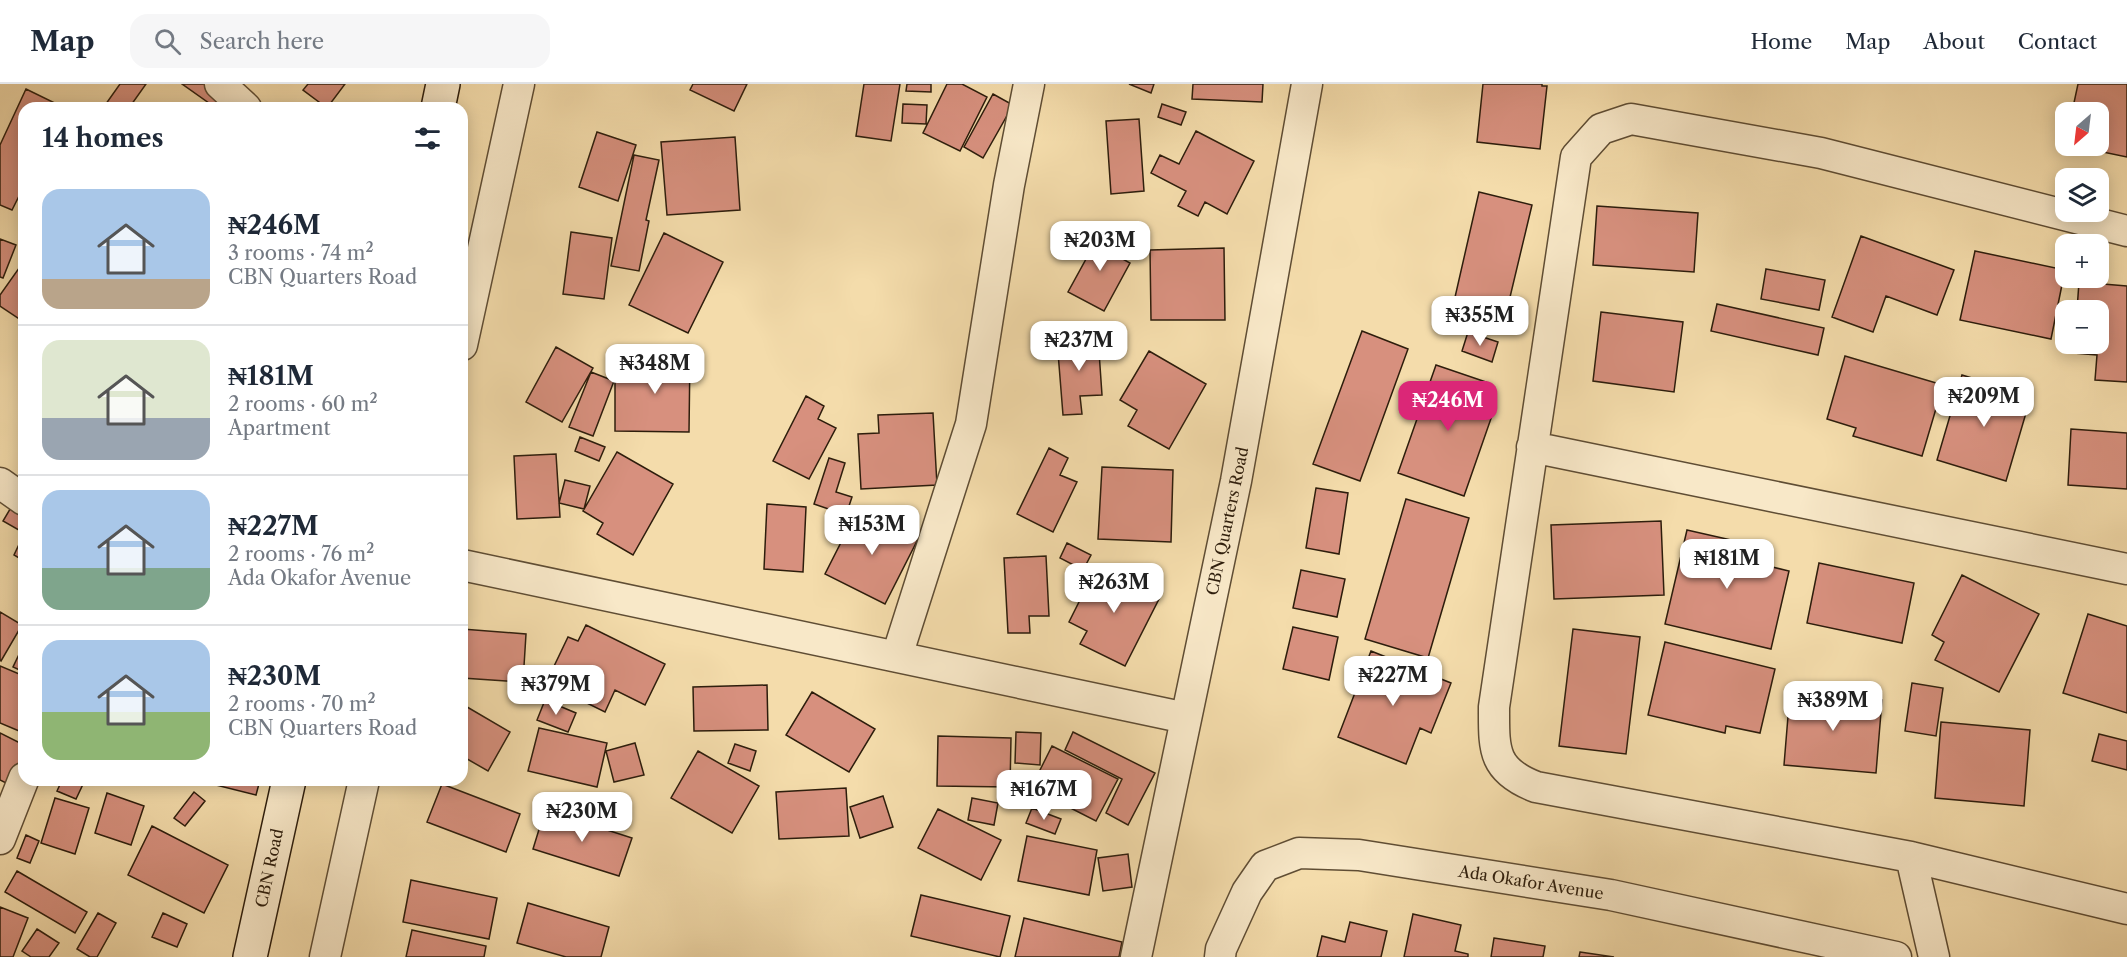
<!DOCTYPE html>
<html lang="en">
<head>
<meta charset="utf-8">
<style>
  body { margin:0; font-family:"Libre Caslon Text",serif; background:#f6f6f7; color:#1f2937; height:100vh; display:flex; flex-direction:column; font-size:22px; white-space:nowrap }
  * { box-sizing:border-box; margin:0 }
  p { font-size:20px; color:#747a83 }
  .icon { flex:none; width:33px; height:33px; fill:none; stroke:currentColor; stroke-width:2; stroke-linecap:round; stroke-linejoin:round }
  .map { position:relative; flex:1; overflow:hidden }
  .details { position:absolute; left:18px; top:18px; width:450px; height:684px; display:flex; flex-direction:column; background:#fff; border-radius:18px; box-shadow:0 3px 15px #0003 }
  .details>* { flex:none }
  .needle { width:39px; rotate:208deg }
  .tools { position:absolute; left:2055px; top:18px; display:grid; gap:12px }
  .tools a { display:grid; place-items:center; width:54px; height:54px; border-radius:12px; background:#fff; box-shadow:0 3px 15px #0003; font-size:30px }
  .price { position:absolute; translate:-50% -51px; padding:0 14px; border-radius:12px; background:#fff; color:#222; font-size:20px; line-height:39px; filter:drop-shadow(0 2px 3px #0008) }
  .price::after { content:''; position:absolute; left:50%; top:36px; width:18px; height:14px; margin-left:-9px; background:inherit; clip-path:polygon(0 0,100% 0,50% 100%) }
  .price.selected { background:#db2777; color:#fff }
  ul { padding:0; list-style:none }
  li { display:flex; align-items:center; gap:18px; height:150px; padding:0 24px }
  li+li { border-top:2px solid #e0e1e3 }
  li span { display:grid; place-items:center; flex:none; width:168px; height:120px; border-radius:18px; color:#555 }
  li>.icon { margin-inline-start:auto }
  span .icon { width:72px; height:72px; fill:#fffc; stroke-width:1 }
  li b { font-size:26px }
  h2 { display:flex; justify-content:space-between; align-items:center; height:72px; padding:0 24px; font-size:26px }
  header { display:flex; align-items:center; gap:36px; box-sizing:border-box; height:84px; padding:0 30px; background:#fff; border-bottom:2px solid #e0e1e3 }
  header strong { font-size:28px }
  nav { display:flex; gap:33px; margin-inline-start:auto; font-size:21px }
  .search { width:420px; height:54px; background:#f6f6f7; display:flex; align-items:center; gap:15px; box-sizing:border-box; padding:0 21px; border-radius:18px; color:#747a83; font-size:22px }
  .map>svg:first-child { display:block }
</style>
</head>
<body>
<header>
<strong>Map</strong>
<div class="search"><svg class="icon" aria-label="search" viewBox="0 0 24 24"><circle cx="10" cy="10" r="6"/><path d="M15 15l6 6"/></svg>Search here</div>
<nav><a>Home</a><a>Map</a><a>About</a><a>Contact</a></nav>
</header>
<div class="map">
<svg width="2127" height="873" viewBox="0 0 2127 873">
  <rect width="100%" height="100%" fill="#f4dcab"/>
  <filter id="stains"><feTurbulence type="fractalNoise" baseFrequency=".00333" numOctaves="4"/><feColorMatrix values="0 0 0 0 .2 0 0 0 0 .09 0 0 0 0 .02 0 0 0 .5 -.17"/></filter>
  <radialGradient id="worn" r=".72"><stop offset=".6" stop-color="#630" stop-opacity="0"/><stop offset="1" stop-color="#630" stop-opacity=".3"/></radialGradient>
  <path fill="#d7907e" stroke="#2d1d0c" stroke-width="1.5" d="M120,0H146L129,24H103Z
    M182,0H234L228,24H216Z
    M308,0H345L327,24L303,6Z
    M693,0H747L734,27L690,6Z
    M864,0H900L891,57L856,52Z
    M907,0H931V8L906,7Z
    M947,0H962L987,13L960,67L923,49Z
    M1129,0H1154L1151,9Z
    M1193,0H1263L1262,18L1192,15Z
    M1483,0H1542V2H1547L1540,65L1477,58Z
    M2078,0H2127V73L2074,62H2098V28H2072Z
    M26,5L61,22L60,24H24V102L12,126L0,121V61Z
    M993,10L1013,21L983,74L964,63Z
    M903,20L927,21L926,40L902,39Z
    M1162,20L1186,28L1181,41L1158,33Z
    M1139,35L1144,107L1111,110L1106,37Z
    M1196,47L1254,77L1227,130L1205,118L1198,132L1178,122L1186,107L1151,89L1160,71L1179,80Z
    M597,48L636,61L618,117L579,103Z
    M735,53L740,126L667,131L661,58Z
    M634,71L659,76L646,136L649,137L639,187L611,182Z
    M1479,108L1532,121L1505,234L1453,222Z
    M1597,122L1698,129L1694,188L1593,181Z
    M1103,144L1120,154L1112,169L1130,179L1104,227L1068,208Z
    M571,148L612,154L604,215L563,210Z
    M664,149L723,178L688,249L629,221Z
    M1861,152L1954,186L1937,231L1886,212L1873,248L1832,233Z
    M0,155L16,161L3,194L0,193Z
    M1224,164L1225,236H1151L1150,166Z
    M1975,167L2065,186L2051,255L1960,236Z
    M24,177V238L0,222V211Z
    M1766,185L1825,196L1819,226L1761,215Z
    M2079,198L2127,202V298L2095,296L2097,271L2074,269L2075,260H2098V226H2077Z
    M1717,220L1824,244L1818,271L1711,247Z
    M1601,228L1683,238L1674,308L1593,297Z
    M1362,247L1408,265L1360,397L1313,380Z
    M1468,248L1498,258L1492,278L1462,267Z
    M1098,253L1102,311L1080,312L1082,330L1063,331L1057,256Z
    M556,263L593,284L562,338L526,318Z
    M1149,267L1206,300L1169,365L1128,342L1137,326L1120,316Z
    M634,269L690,270L689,348L615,347V295H634Z
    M1845,272L1943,301L1922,372L1853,352L1856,344L1827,335Z
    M1436,281L1486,298L1480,318L1495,323L1464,412L1398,389Z
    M591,288L614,297L593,352L569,343Z
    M1962,291L2031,312L2006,397L1937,376Z
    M806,312L824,322L818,335L836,344L809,395L773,377Z
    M933,329L937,401L861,405L858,350L879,349L878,331Z
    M2071,345L2127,349V405L2068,401Z
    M580,353L605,363L599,377L575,367Z
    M1049,364L1068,374L1060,391L1077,398L1053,448L1017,430Z
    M617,368L673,400L633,471L597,450L603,439L583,427Z
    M556,370L560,433L517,435L514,372Z
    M829,374L845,379L836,408L852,413L846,431L814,420Z
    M1102,383L1173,386L1171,458L1098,455Z
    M565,396L590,402L584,425L559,419Z
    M1316,404L1348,409L1339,470L1306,464Z
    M16,415L24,420V449L3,437Z
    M1406,415L1469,434L1428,574L1365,555Z
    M767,420L806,423L803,488L764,485Z
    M859,423L919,453L885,520L825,490Z
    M1661,437L1664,511L1554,515L1551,441Z
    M1687,446L1771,465L1768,482L1789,487L1771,565L1665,540Z
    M23,452L24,453V477L14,471Z
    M1067,459L1091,471L1083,486L1060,474Z
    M1046,472L1049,532H1029L1030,549H1008L1004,474Z
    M1819,479L1914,499L1902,559L1807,539Z
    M1098,480L1161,511L1125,582L1080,560L1087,547L1069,538Z
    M1301,486L1345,495L1337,533L1293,524Z
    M1962,491L2039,530L1999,608L1935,576L1944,558L1932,551Z
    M0,528L22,541L1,577L0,576Z
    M2088,530L2127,542V629L2063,609Z
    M586,541L665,580L645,621L615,606L605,628L546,599L568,553L578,557Z
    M1293,543L1338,553L1329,596L1283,585Z
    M462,545L526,550L523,598L462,594Z
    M1573,545L1640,553L1626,670L1559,662Z
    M1665,558L1775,585L1760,649L1726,642L1725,649L1648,631Z
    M24,560V588L13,583Z
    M1371,567L1451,599L1431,649L1420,644L1406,680L1338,653Z
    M0,582L24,592V649L0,639Z
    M1912,599L1943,604L1936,652L1905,647Z
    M767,601L768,646L694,647L693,603Z
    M812,608L875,645L849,688L786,651Z
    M1790,608L1882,616L1876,689L1784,681Z
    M545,616L576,629L568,648L537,636Z
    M462,620L510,648L488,687L462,672Z
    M1941,638L2030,646L2024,722L1935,714Z
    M539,644L607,659L597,703L528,687Z
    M1016,648L1041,649L1040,681L1015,679Z
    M1073,648L1155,689L1128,741L1106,729L1122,695L1065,666Z
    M0,649L24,661V671L10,701L0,696Z
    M2099,650L2127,657V686L2092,677Z
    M938,652L1011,654L1010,703L937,702Z
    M635,659L644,691L614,698L606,667Z
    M735,660L756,667L750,687L728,679Z
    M1052,662L1118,695L1096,737L1031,704Z
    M698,667L759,702L732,749L671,714Z
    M62,696H85L76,715L57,707Z
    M196,696H260L256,711Z
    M442,700L520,730L506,768L427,738Z
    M846,704L849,752L779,755L776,708Z
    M194,708L205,717L185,742L174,734Z
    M107,709L144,722L131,761L95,749Z
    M883,712L893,743L860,754L850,723Z
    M55,714L89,724L75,770L41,759Z
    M972,714L998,719L994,741L968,736Z
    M1032,724L1061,735L1055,750L1026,739Z
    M938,725L1001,756L981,796L918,764Z
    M545,726L632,754L619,792L533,765Z
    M152,742L228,781L204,829L128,791Z
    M26,751L39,757L30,779L17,774Z
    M1027,752L1097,766L1089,811L1018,797Z
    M1128,770L1132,803L1103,807L1098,774Z
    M17,787L87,828L75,849L5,808Z
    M411,796L497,814L489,855L403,838Z
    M921,811L1010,832L1000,873L911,852Z
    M528,819L609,843L601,873H566L517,859Z
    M0,823L28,834L13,873H0Z
    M98,829L116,839L97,873H90L77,865Z
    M163,829L187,840L177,863L152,853Z
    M1413,830L1461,841L1455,867L1468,870V873H1404Z
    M1024,834L1122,858L1119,873H1015Z
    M1350,838L1387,847L1381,873H1317L1322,852L1345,858Z
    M37,845L59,859L49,873H31L22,867Z
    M412,846L486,862L484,873H406Z
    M1494,854L1545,862L1543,873H1491Z
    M1580,868L1614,873H1579Z"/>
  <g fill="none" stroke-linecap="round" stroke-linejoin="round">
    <defs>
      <path id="minor" d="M220,0L246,24
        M2127,147L1821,69L1631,35L1601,45L1576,73L1494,623C1494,665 1492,686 1536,703L1911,773L2127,825
        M462,261L519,0
        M1532,363L2127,485
        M0,399L24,416
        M462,481L1186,634
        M897,572L971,340L1009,101L1029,0
        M0,755L24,694
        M1911,773L1934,873
        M325,873L364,696
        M1136,873L1236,397L1307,0
        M1220,873L1221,865L1247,808L1265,782L1299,769L1359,771L1611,811L1896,873"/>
      <path id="secondary" d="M438,24L443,0
        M250,873L289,696"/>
    </defs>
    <use href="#minor" stroke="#5f4d34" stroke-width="33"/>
    <use href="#secondary" stroke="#2d1d0c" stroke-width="36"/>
    <use href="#minor" stroke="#f8e8c8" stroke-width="30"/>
    <use href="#secondary" stroke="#f8e8c8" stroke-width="33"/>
  </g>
  <g text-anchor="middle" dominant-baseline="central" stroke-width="6" stroke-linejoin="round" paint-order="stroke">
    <g font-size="16" fill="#2d1d0c" stroke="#f8e8c8">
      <text transform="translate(1227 437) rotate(-78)">CBN Quarters Road</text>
      <text transform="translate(269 784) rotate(-78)">CBN Road</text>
      <text transform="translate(1531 798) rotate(9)">Ada Okafor Avenue</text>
    </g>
  </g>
  <rect width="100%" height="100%" filter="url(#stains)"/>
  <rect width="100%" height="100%" fill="url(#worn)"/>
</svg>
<div class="tools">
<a><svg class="needle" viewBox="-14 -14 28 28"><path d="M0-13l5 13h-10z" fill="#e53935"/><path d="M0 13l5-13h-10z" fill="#747a83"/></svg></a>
<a><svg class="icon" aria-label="layers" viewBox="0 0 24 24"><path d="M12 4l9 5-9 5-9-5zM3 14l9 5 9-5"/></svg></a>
<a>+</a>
<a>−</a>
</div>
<b class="price" style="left:1100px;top:188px">₦203M</b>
<b class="price" style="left:1480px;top:263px">₦355M</b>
<b class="price" style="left:1079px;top:288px">₦237M</b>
<b class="price" style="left:655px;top:311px">₦348M</b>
<b class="price" style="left:1984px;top:344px">₦209M</b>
<b class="price selected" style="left:1448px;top:348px">₦246M</b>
<b class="price" style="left:872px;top:472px">₦153M</b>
<b class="price" style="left:1727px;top:506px">₦181M</b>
<b class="price" style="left:1114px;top:530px">₦263M</b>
<b class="price" style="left:1393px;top:623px">₦227M</b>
<b class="price" style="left:556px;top:632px">₦379M</b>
<b class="price" style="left:1833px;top:648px">₦389M</b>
<b class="price" style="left:1044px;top:737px">₦167M</b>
<b class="price" style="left:582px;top:759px">₦230M</b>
<section class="details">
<h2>14 homes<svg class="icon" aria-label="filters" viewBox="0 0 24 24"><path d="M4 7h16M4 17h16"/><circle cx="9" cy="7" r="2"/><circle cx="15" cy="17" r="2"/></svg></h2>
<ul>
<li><span style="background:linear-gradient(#a9c7e8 75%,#b9a48a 0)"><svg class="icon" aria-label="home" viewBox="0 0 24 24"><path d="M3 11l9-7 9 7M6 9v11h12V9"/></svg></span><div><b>₦246M</b><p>3 rooms · 74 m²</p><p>CBN Quarters Road</p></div></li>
<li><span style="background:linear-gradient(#dfe7d0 65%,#9aa5b1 0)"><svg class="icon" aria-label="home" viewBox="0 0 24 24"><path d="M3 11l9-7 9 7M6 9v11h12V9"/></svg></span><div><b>₦181M</b><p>2 rooms · 60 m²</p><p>Apartment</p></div></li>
<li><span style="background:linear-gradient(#a9c7e8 65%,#7fa58c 0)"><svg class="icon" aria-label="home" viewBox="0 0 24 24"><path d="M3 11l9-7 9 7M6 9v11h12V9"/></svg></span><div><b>₦227M</b><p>2 rooms · 76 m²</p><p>Ada Okafor Avenue</p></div></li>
<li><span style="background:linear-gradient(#a9c7e8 60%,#8fb573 0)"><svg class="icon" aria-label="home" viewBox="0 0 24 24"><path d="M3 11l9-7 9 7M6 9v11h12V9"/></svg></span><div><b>₦230M</b><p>2 rooms · 70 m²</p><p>CBN Quarters Road</p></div></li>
</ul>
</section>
</div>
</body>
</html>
